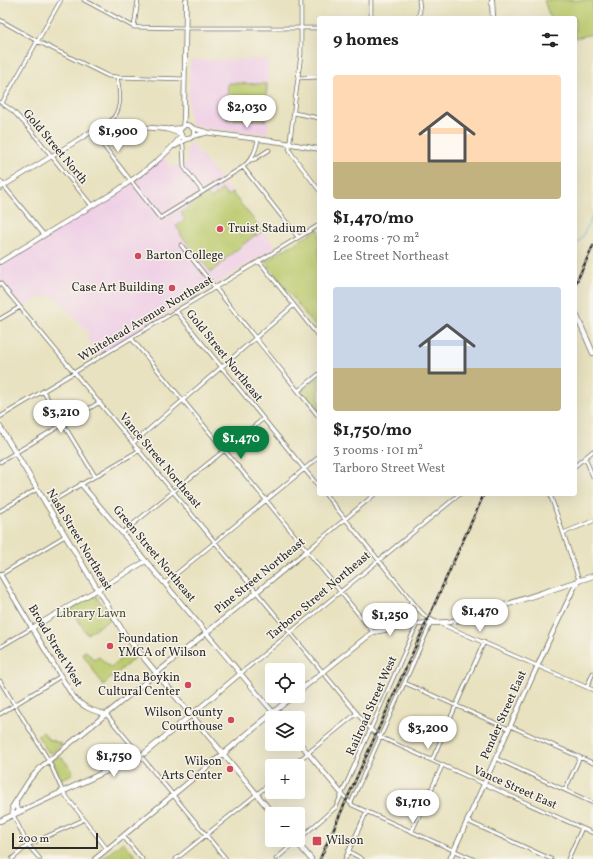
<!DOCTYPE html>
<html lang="en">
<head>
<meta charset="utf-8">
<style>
  body { margin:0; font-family:Vollkorn,serif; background:#f6f6f6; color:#222; height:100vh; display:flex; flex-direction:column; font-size:15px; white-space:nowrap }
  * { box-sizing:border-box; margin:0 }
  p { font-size:13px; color:#767676 }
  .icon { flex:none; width:22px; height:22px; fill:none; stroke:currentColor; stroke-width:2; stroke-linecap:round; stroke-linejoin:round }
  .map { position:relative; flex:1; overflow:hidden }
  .details { position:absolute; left:317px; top:16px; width:260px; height:480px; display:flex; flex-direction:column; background:#fff; border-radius:4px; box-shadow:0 4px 16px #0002 }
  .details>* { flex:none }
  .fabs { position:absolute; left:265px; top:663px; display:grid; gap:8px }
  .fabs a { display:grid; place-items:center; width:40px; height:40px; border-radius:4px; background:#fff; box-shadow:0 4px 16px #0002; font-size:20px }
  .scale { position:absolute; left:12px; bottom:10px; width:86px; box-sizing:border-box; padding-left:4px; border:2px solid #2b2b2b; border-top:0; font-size:11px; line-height:14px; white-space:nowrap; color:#2b2b2b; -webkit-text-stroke:3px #f7f3e8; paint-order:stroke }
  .price { position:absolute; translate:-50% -34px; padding:0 9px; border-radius:14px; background:#fff; color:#222; font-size:13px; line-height:26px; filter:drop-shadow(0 1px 2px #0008) }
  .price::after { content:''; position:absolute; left:50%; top:24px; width:12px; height:9px; margin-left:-6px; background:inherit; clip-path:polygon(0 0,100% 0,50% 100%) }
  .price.selected { background:#0b8043; color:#fff }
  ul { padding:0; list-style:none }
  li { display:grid; align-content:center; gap:8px; height:212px; padding:0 16px }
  li span { display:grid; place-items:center; height:124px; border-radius:4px; color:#555 }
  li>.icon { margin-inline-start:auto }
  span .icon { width:72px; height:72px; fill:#fffc; stroke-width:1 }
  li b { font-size:17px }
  h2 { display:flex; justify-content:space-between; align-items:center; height:48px; padding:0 16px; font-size:17px }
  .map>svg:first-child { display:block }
</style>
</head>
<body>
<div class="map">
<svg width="593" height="859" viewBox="0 0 593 859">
  <rect width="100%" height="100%" fill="#f7f3e8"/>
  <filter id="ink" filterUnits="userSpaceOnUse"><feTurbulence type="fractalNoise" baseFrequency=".025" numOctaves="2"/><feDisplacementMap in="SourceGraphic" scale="8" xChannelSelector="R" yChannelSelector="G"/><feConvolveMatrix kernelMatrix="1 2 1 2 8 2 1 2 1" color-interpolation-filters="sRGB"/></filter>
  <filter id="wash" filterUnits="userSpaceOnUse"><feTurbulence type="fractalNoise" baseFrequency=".012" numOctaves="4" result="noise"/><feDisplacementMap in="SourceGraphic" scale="16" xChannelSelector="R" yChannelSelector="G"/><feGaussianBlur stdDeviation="0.9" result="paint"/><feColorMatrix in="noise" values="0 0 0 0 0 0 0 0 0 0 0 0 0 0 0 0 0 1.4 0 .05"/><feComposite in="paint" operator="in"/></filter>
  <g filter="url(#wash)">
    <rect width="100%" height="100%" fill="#e8e2c0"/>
    <path fill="#efd0e6" d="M268,59V133L210,129L193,125L190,122L188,109L190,60Z
      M188,143H191L276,247L100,355L86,337L89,333L54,296L39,297L24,308L0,280V265L95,207L133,181L165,156L169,168L187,163Z"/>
    <path fill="#bbca6d" stroke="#737a4c" d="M544,0H593V34L575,38V18H550Z
      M228,83L267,84L266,101L227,100Z
      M227,103H266V120L227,119Z
      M222,189L227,196L232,193L263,231L257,236L255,235L224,260L225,261L211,272L180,234L181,233L176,226L185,220L181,213L206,193L211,199Z
      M319,229V332L265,261Z
      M319,377V413L301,391Z
      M95,594L111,619L87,634L71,609Z
      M130,650L137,656L103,685L82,653L86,651L94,660L99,657L111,668Z
      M43,732L48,739L62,744L52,753L48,752L37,735Z
      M60,756L71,768L73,774L61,779L52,760Z
      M123,842L138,859H102Z"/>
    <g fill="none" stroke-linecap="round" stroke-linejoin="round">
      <path stroke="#53b8d1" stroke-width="1" d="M575,247L582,237L593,216"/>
    </g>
  </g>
  <g filter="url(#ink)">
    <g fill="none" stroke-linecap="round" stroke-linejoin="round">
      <defs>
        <path id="minor" d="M84,0L134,27L185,28H319
          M301,0V54L289,148L291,153L319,190
          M371,0V18
          M418,18L420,11L419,0
          M0,20L37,41L108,76L117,77L185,79
          M134,27L138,0
          M298,78L319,77
          M0,102L13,111L28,127L92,206
          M2,103L61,0
          M294,113L319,118
          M106,125C123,113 121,96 117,77
          M95,135L160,218L243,167C253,158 256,151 258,139
          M183,145L184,167L203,192
          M251,160L255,159L269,150
          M243,167L298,237
          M0,181L44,235
          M181,245L319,417
          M259,261L319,337
          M0,283L370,729L380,737L593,833
          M176,311L319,487
          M0,319L20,307
          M131,338L266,500L373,632
          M43,391L95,476
          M298,391L319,374
          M0,417L319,225
          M133,443L294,305
          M585,457L593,477
          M0,462L100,402
          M575,466L593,451
          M325,494L420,611L426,617L436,622
          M550,494L579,580
          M46,505L140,450
          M0,511L37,489
          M122,533L263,419
          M563,533L593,521
          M307,551L375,494
          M0,575L65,536
          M165,583L319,457
          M441,624L593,690
          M401,627L411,601
          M0,647L32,628
          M241,673L460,494
          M0,681L49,761L63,792L107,849
          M405,683L509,729
          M587,687L593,673
          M0,714L61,676
          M106,714L226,859
          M510,726L593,763
          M495,758L593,803
          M432,760L484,642
          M292,766L357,713
          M565,790L580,757
          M342,794L352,805L473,859
          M351,803L431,623
          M13,815L28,845L40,859
          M467,821L551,859
          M412,831L442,766
          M123,836L142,859
          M348,851L362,859
          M12,859L28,845L83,820
          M176,859L272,782
          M276,859L336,807L417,624
          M345,859L367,811
          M568,859L582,828"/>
        <path id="tertiary" d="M180 132a7 7 0 1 1 14 0a7 7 0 1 1-14 0Z
          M183,127L184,116L186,0
          M192,128L210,133L280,142L319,149
          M169,129L182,128
          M193,136L206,133
          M175,146L187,139
          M0,188L91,132L104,126L114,125L166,129L181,134
          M0,262L118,190C139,175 166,157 181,136
          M81,484L278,718
          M0,574L72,695C82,707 92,711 106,714
          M32,628L146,561
          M191,715L241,673
          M298,741L342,794
          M16,801V807L19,811
          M13,815L12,807L30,779L41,767L307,551
          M95,859L223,754
          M450,859L551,636L575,586L579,580"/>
        <path id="secondary" d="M492,0L493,18
          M575,312L593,353
          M0,427L125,635L273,814
          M298,692L373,632L417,624L449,622L463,619L593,576
          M223,754L293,696
          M0,821L145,753L191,715
          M295,840L311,859"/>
      </defs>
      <use href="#minor" stroke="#6d6b5f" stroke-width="4.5"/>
      <use href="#tertiary" stroke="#6d6b5f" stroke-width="5.5"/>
      <use href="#secondary" stroke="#6d6b5f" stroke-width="6"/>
      <use href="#minor" stroke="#fff" stroke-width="3"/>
      <use href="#tertiary" stroke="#fff" stroke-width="4"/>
      <use href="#secondary" stroke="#fff" stroke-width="4.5"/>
      <defs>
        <path id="rail" d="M575,285L593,246
          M320,859L484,494"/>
      </defs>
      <use href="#rail" stroke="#2b2b2b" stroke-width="2.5"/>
      <use href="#rail" stroke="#f7f3e8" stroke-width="1" stroke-dasharray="3" stroke-linecap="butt"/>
    </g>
  </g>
  <g fill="#d1495b" stroke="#f7f3e8" stroke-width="1.5">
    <circle cx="220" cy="229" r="4"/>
    <circle cx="138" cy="256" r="4"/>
    <circle cx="172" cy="288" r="4"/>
    <circle cx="110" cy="646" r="4"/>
    <circle cx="188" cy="685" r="4"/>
    <circle cx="231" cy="720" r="4"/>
    <circle cx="230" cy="769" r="4"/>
    <rect x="312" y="836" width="10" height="10" rx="2"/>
  </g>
  <g text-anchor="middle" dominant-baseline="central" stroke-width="3" stroke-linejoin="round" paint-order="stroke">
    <g font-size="12" fill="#2b2b2b" stroke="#f7f3e8">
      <text transform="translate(55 147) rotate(50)">Gold Street North</text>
      <text transform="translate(146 319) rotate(-31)">Whitehead Avenue Northeast</text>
      <text transform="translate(224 356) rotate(51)">Gold Street Northeast</text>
      <text transform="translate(160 461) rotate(50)">Vance Street Northeast</text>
      <text transform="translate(79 540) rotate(59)">Nash Street Northeast</text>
      <text transform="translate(154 554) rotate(50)">Green Street Northeast</text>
      <text transform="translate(260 576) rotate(-39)">Pine Street Northeast</text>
      <text transform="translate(319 596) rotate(-40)">Tarboro Street Northeast</text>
      <text transform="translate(55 646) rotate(59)">Broad Street West</text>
      <text transform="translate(372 706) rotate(-66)">Railroad Street West</text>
      <text transform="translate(504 715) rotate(-66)">Pender Street East</text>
      <text transform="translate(515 788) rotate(24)">Vance Street East</text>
    </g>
    <g font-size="12" fill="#2b2b2b" stroke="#f7f3e8" text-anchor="start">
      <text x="228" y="229">Truist Stadium</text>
      <text x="146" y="256">Barton College</text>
      <text x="164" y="288" text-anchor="end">Case Art Building</text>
      <text x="118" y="639">Foundation<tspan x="118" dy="14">YMCA of Wilson</tspan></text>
      <text x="180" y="678" text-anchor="end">Edna Boykin<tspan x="180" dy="14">Cultural Center</tspan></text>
      <text x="223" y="713" text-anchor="end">Wilson County<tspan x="223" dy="14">Courthouse</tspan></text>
      <text x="222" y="762" text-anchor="end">Wilson<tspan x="222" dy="14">Arts Center</tspan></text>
      <text x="326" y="841">Wilson</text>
    </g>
    <g font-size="12" fill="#4f533c" stroke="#f7f3e8">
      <text x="91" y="614">Library Lawn</text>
    </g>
  </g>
</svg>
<div class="fabs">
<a><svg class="icon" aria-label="locate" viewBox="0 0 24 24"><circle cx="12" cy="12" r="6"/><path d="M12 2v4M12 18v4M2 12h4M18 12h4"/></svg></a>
<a><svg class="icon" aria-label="layers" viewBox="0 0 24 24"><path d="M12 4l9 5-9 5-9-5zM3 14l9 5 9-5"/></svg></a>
<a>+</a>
<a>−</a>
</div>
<div class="scale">200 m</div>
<b class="price" style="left:247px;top:129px">$2,030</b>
<b class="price" style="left:118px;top:153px">$1,900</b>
<b class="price" style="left:61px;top:434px">$3,210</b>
<b class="price selected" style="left:241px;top:460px">$1,470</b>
<b class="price" style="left:480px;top:633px">$1,470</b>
<b class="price" style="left:390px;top:637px">$1,250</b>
<b class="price" style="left:428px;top:750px">$3,200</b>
<b class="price" style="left:114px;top:778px">$1,750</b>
<b class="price" style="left:413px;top:824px">$1,710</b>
<section class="details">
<h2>9 homes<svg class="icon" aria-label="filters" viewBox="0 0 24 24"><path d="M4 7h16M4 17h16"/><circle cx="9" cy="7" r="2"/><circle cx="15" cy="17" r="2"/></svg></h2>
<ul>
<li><span style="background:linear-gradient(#ffd9b3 70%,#c2b280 0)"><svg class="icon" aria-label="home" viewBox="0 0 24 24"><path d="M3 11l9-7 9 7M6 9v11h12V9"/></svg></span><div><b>$1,470/mo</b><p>2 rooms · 70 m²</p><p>Lee Street Northeast</p></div></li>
<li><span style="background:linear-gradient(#c9d6e8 65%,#c2b280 0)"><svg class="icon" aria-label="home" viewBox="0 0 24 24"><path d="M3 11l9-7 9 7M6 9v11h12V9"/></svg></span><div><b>$1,750/mo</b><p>3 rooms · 101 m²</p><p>Tarboro Street West</p></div></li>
</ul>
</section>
</div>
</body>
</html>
